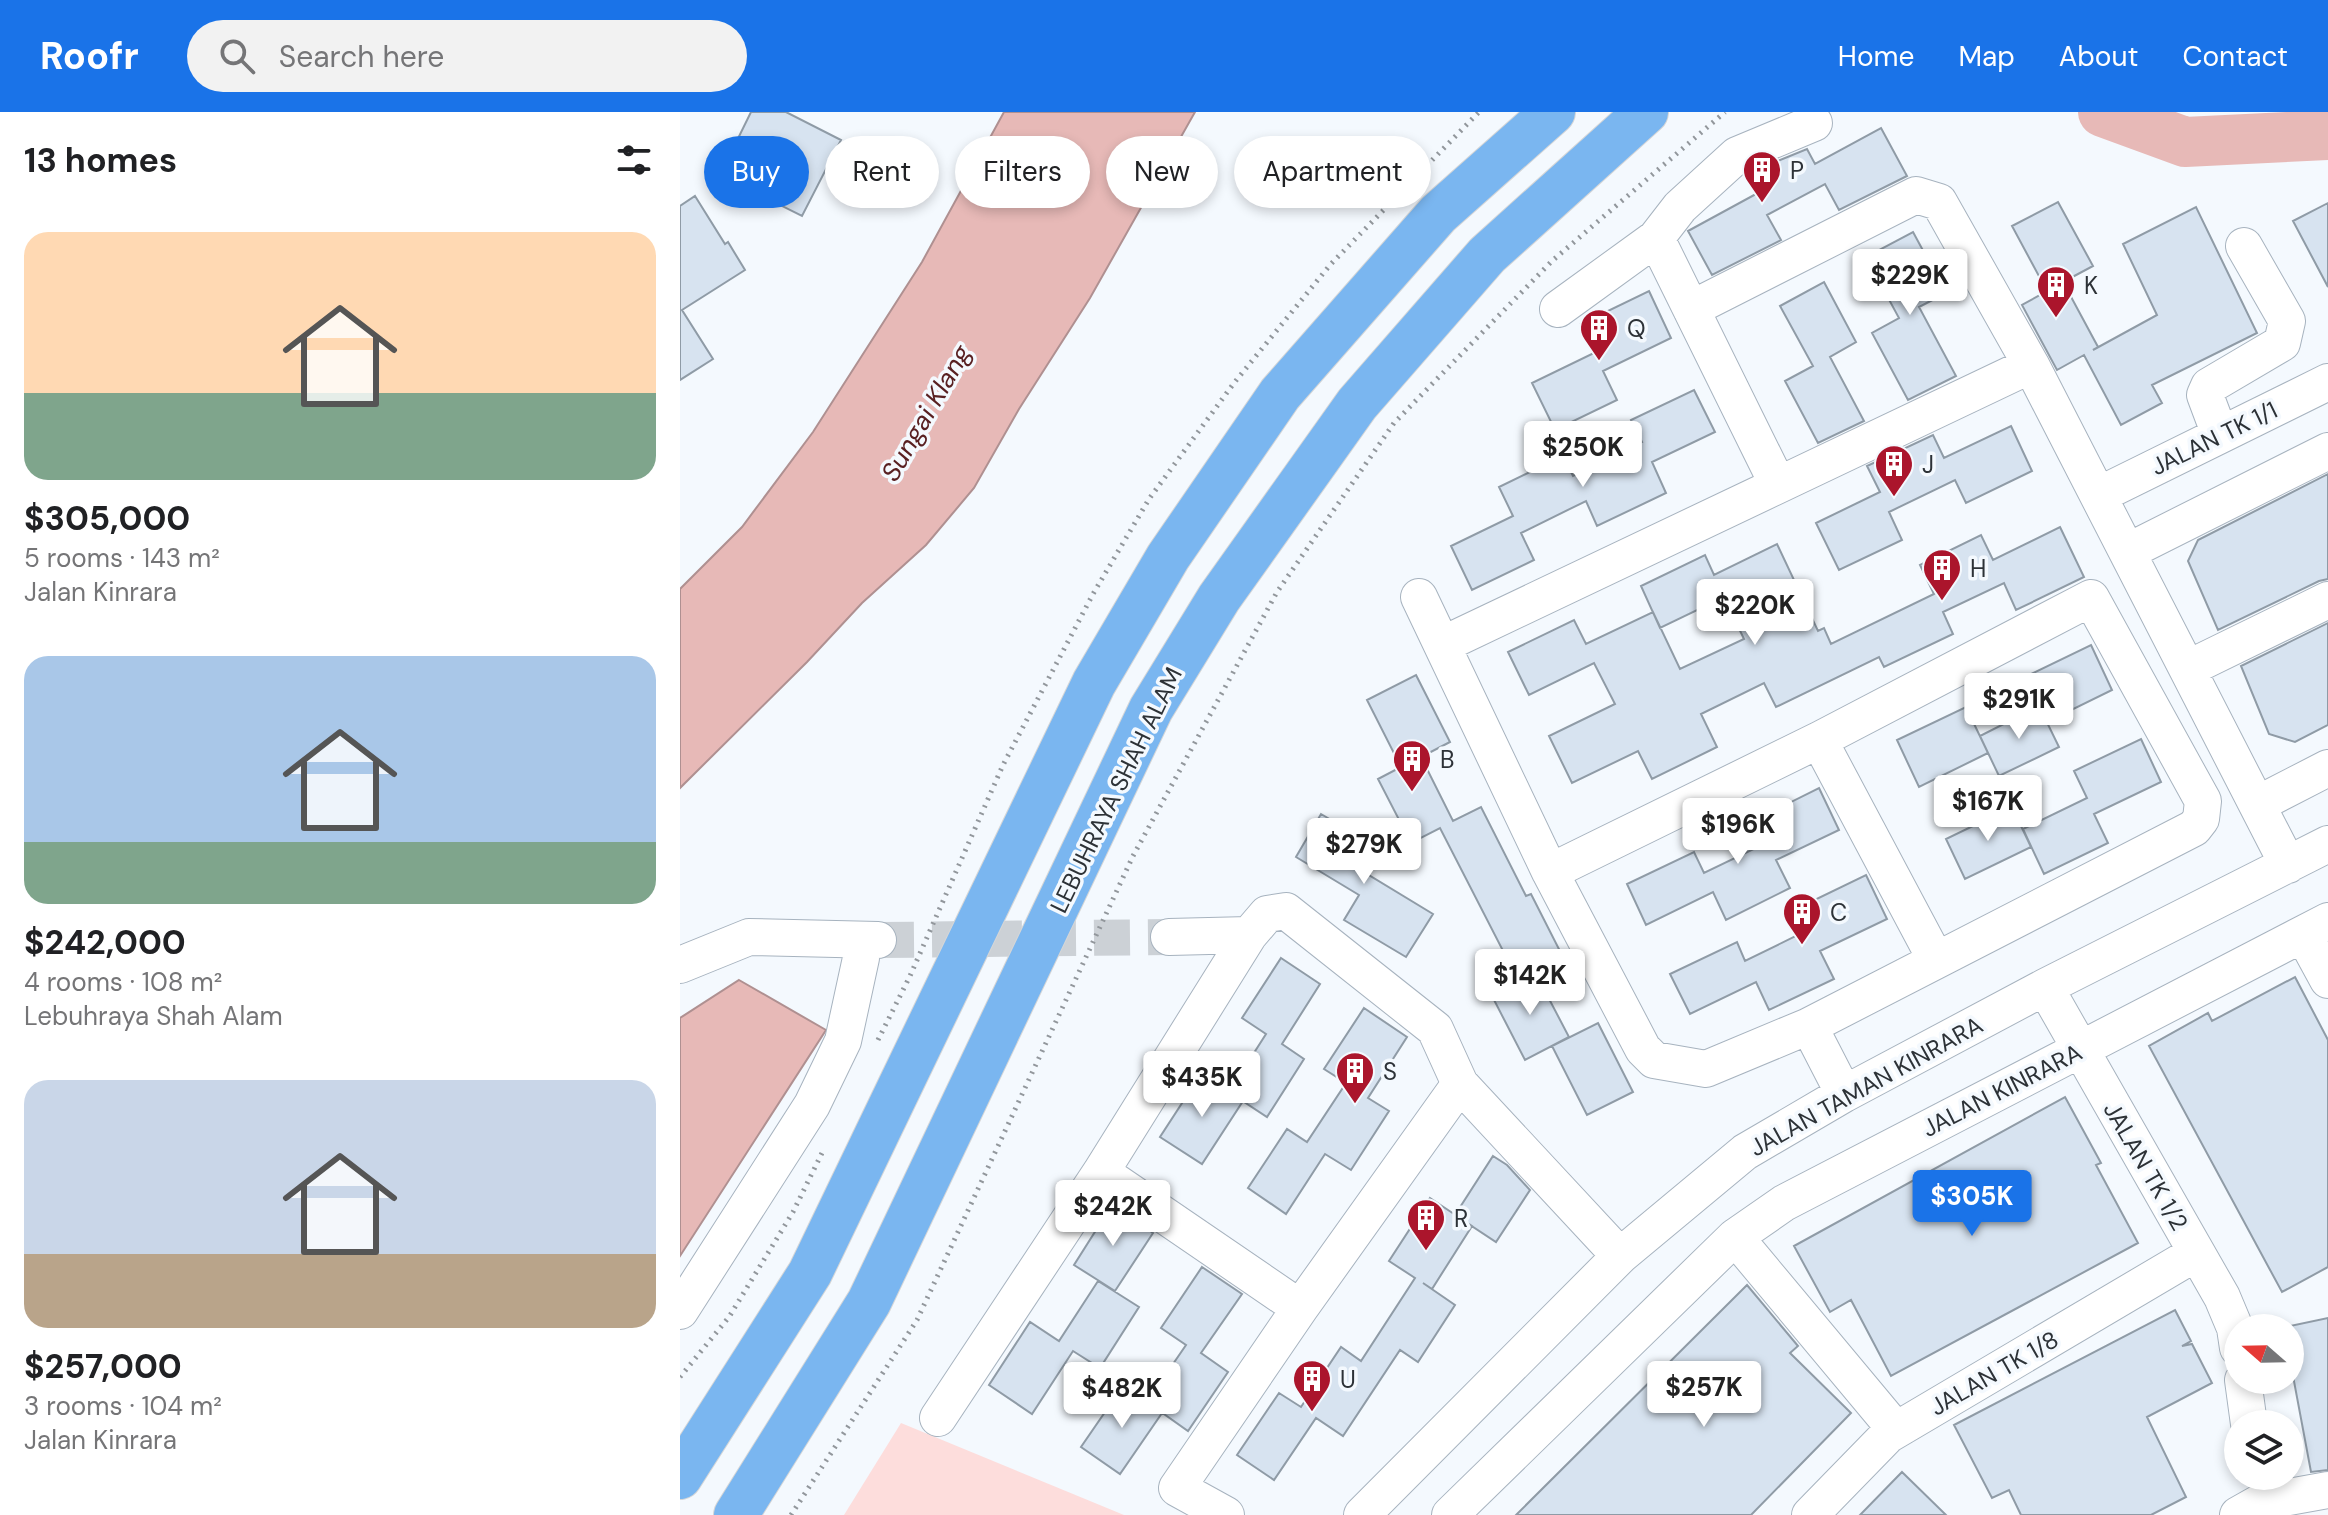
<!DOCTYPE html>
<html lang="en">
<head>
<meta charset="utf-8">
<style>
  body { margin:0; font-family:"DM Sans",sans-serif; background:#f2f2f2; color:#202124; height:100vh; display:flex; flex-direction:column; font-size:30px; white-space:nowrap }
  * { box-sizing:border-box; margin:0 }
  p { font-size:26px; color:#757577 }
  .icon { flex:none; width:44px; height:44px; fill:none; stroke:currentColor; stroke-width:2; stroke-linecap:round; stroke-linejoin:round }
  .map { position:relative; flex:1; overflow:hidden }
  .sheet { display:flex; flex-direction:column; background:#fff; width:680px }
  .sheet>* { flex:none }
  .banner { position:absolute; left:24px; top:24px; width:760px; height:72px; display:flex; gap:16px }
  .needle { width:52px; rotate:290deg }
  .buttons { position:absolute; left:1544px; top:1202px; display:grid; gap:16px }
  .buttons a { display:grid; place-items:center; width:80px; height:80px; border-radius:50%; background:#fff; box-shadow:0 4px 12px #0003; font-size:40px }
  .price { position:absolute; translate:-50% -68px; padding:0 18px; border-radius:8px; background:#fff; color:#222; font-size:26px; line-height:52px; filter:drop-shadow(0 2px 4px #0008) }
  .price::after { content:''; position:absolute; left:50%; top:48px; width:24px; height:18px; margin-left:-12px; background:inherit; clip-path:polygon(0 0,100% 0,50% 100%) }
  .price.current { background:#1a73e8; color:#fff }
  ul { padding:0; list-style:none }
  li { display:grid; align-content:center; gap:16px; height:424px; padding:0 24px }
  li span { display:grid; place-items:center; height:248px; border-radius:24px; color:#555 }
  li>.icon { margin-inline-start:auto }
  span .icon { width:144px; height:144px; fill:#fffc; stroke-width:1 }
  li b { font-size:34px }
  h2 { display:flex; justify-content:space-between; align-items:center; height:96px; padding:0 24px; font-size:34px }
  .tag { padding:0 28px; border-radius:36px; background:#fff; box-shadow:0 4px 12px #0003; font-size:28px; line-height:72px }
  .tag.current { background:#1a73e8; color:#fff }
  header { display:flex; align-items:center; gap:48px; box-sizing:border-box; height:112px; padding:0 40px; background:#1a73e8; color:#fff }
  header strong { font-size:38px }
  nav { display:flex; gap:44px; margin-inline-start:auto; font-size:28px }
  .search { width:560px; height:72px; background:#f2f2f2; display:flex; align-items:center; gap:20px; box-sizing:border-box; padding:0 28px; border-radius:44px; color:#757577; font-size:30px }
  main { display:flex; flex:1; min-height:0 }
  .map>svg:first-child { display:block }
</style>
</head>
<body>
<header>
<strong>Roofr</strong>
<div class="search"><svg class="icon" aria-label="search" viewBox="0 0 24 24"><circle cx="10" cy="10" r="6"/><path d="M15 15l6 6"/></svg>Search here</div>
<nav><a>Home</a><a>Map</a><a>About</a><a>Contact</a></nav>
</header>
<main>
<section class="sheet">
<h2>13 homes<svg class="icon" aria-label="filters" viewBox="0 0 24 24"><path d="M4 7h16M4 17h16"/><circle cx="9" cy="7" r="2"/><circle cx="15" cy="17" r="2"/></svg></h2>
<ul>
<li><span style="background:linear-gradient(#ffd9b3 65%,#7fa58c 0)"><svg class="icon" aria-label="home" viewBox="0 0 24 24"><path d="M3 11l9-7 9 7M6 9v11h12V9"/></svg></span><div><b>$305,000</b><p>5 rooms · 143 m²</p><p>Jalan Kinrara</p></div></li>
<li><span style="background:linear-gradient(#a9c7e8 75%,#7fa58c 0)"><svg class="icon" aria-label="home" viewBox="0 0 24 24"><path d="M3 11l9-7 9 7M6 9v11h12V9"/></svg></span><div><b>$242,000</b><p>4 rooms · 108 m²</p><p>Lebuhraya Shah Alam</p></div></li>
<li><span style="background:linear-gradient(#c9d6e8 70%,#b9a48a 0)"><svg class="icon" aria-label="home" viewBox="0 0 24 24"><path d="M3 11l9-7 9 7M6 9v11h12V9"/></svg></span><div><b>$257,000</b><p>3 rooms · 104 m²</p><p>Jalan Kinrara</p></div></li>
</ul>
</section>
<div class="map">
<svg width="1648" height="1403" viewBox="0 0 1648 1403">
  <rect width="100%" height="100%" fill="#f4f9fe"/>
  <path fill="#fddddc" d="M221,1311L444,1403H164Z"/>
  <path fill="#e7b9b7" stroke="#af9091" stroke-width="2" d="M324,0H515L410,186L339,297L294,376L246,433L182,491L127,550L0,676V477L62,415L133,320L242,150Z
    M59,868L146,918L0,1144V906Z"/>
  <g fill="none" stroke-linecap="round" stroke-linejoin="round">
    <path stroke="#e7b9b7" stroke-width="50" d="M1423,0L1505,30L1648,23"/>
  </g>
  <path fill="#d7e3f0" stroke="#8f9ba6" stroke-width="2" d="M71,0H106L161,28L122,104L40,63Z
    M1201,16L1227,64L1159,98L1145,72L1087,103L1101,128L1032,163L1008,119L1076,82L1066,63L1068,61L1127,37L1135,52Z
    M15,84L45,132L48,130L65,158L2,198L33,247L0,268V94Z
    M1378,90L1413,154L1383,170L1418,235L1413,238L1477,203L1443,132L1516,95L1577,221L1472,273L1482,291L1441,313L1404,243L1377,258L1342,193L1367,179L1332,114Z
    M1648,91V175L1613,109Z
    M1233,120L1266,181L1239,195L1276,264L1228,288L1192,221L1219,206L1186,145Z
    M1144,170L1176,230L1150,245L1184,309L1138,331L1105,269L1133,254L1100,194Z
    M969,179L991,226L923,259L937,288L875,318L852,271L914,241L901,212Z
    M1014,278L1035,320L972,350L986,381L917,414L906,389L841,421L854,448L792,478L771,434L833,404L819,375L883,344L893,364L962,330L951,308Z
    M1331,314L1352,359L1286,391L1275,368L1209,400L1222,428L1159,458L1136,411L1200,380L1187,354L1253,323L1264,346Z
    M1648,362V467L1639,469L1538,518L1508,449L1518,428Z
    M1380,415L1404,465L1336,498L1324,471L1263,500L1273,522L1204,555L1199,545L1096,595L1084,571L1021,602L1037,635L972,667L958,639L892,671L869,624L935,592L914,551L849,583L828,540L894,508L906,532L973,500L1000,557L1064,527L1044,485L980,516L961,474L1025,443L1034,463L1097,432L1138,519L1144,516L1151,532L1254,482L1240,453L1301,423L1313,448Z
    M1648,511V613L1615,630L1589,622L1561,554Z
    M1411,533L1432,578L1367,610L1345,565Z
    M736,563L770,630L741,645L773,709L801,695L846,784L851,782L884,847L839,870L760,716L731,731L698,667L721,655L687,588Z
    M1359,594L1379,635L1319,664L1300,624Z
    M1286,595L1308,641L1239,675L1217,628Z
    M1461,627L1481,670L1414,702L1428,731L1364,762L1343,717L1407,686L1394,659Z
    M1139,676L1159,718L1096,748L1110,776L1046,808L1033,780L966,813L947,772L1014,740L1024,761L1088,730L1090,734L1077,707Z
    M1332,695L1351,735L1285,767L1266,727Z
    M641,702L709,742L679,757L753,802L726,845L664,808L679,783L616,745Z
    M1186,763L1207,807L1140,839L1154,867L1089,898L1076,870L1010,902L990,862L1057,830L1065,849L1130,817L1120,795Z
    M601,846L640,872L602,932L624,947L587,1005L549,980L586,922L562,906Z
    M856,862L889,925L845,948L812,884Z
    M1615,865L1648,928V1155L1602,1180L1469,934L1528,901L1532,909Z
    M684,896L727,925L688,986L709,999L671,1058L645,1042L606,1102L568,1076L607,1017L627,1030L666,971L644,957Z
    M918,911L953,980L907,1003L872,934Z
    M521,962L563,989L522,1052L480,1025Z
    M1385,985L1421,1051L1416,1053L1458,1131L1211,1264L1171,1188L1150,1200L1114,1134Z
    M813,1044L827,1053L850,1078L816,1130L775,1103Z
    M750,1086L792,1114L752,1177L743,1171L775,1193L738,1250L720,1238L663,1324L636,1306L594,1368L557,1343L599,1281L621,1295L661,1235L681,1249L735,1166L709,1149Z
    M432,1093L473,1121L435,1179L394,1153Z
    M522,1155L562,1182L521,1241L548,1260L508,1319L467,1290L506,1233L481,1216Z
    M418,1169L459,1195L420,1256L393,1239L352,1302L309,1273L350,1210L379,1229Z
    M1067,1173L1118,1234L1110,1241L1171,1301L1071,1403H836Z
    M1495,1198L1511,1229L1502,1234L1512,1232L1532,1271L1467,1305L1506,1385L1471,1403H1341L1329,1378L1312,1386L1274,1313Z
    M1648,1206V1358L1631,1360L1610,1248V1214Z
    M443,1274L482,1301L440,1362L401,1335Z
    M1222,1360L1266,1403H1180Z"/>
  <g fill="none" stroke-linecap="round" stroke-linejoin="round">
    <path stroke="#ccd1d6" stroke-width="36" stroke-dasharray="36 18" stroke-linecap="butt" d="M198,828L489,825"/>
    <defs>
      <path id="minor" d="M976,126L1098,373
        M878,197L976,126L1000,95L1057,43L1134,11
        M1011,197L1236,83L1259,90L1351,253L1608,753
        M1540,323L1525,283L1529,274L1602,231L1607,209L1564,134
        M1419,383L1648,270
        M1449,439L1648,339
        M739,485L870,760L963,937L974,948L1026,957L1129,914L1514,716L1521,707L1523,689L1411,486L1139,628L870,760
        M762,533L1351,253
        M1509,556L1648,488
        M1139,628L1256,848
        M1578,692L1648,656
        M1623,822L1648,868
        M489,825L569,823
        M0,853L69,825L198,828
        M1365,875L1542,1185L1555,1216L1558,1236
        M1129,914L1164,982
        M421,1060L620,1196
        M1055,1125L1216,1318
        M0,1199L132,993L163,929L181,846V829
        M1563,1268L1569,1312
        M258,1306L421,1060L569,823L587,802L606,799L755,917L780,972L940,1144
        M546,1403L497,1376L620,1196L780,972
        M682,1403L940,1144L1065,1040L1164,982L1365,875L1648,732
        M770,1403L1055,1125L1104,1091L1648,809
        M1130,1403L1208,1323L1516,1141
        M1558,1403L1581,1390L1648,1378"/>
      <path id="highway" d="M0,1365L130,1161L414,571L488,445L600,282L758,102L873,0
        M56,1403L189,1190L471,597L539,486L677,292L807,143L966,0"/>
    </defs>
    <use href="#minor" stroke="#a7b3bf" stroke-width="38"/>
    <use href="#highway" stroke="#d5d6d7" stroke-width="46"/>
    <path stroke="#92979c" stroke-width="5" stroke-dasharray="2 6" stroke-linecap="butt" d="M198,928L230,864L323,653L413,482L469,387L554,271L650,153L799,0
      M0,1265L49,1205L113,1100L142,1041
      M111,1403L237,1208L453,744L597,480L714,311L872,149L1045,0"/>
    <use href="#minor" stroke="#fff" stroke-width="36"/>
    <use href="#highway" stroke="#7ab6f0" stroke-width="44"/>
  </g>
  <defs>
    <symbol id="building-pin" viewBox="-11 -11 22 30"><path d="M0 17L-7.5 6A9.5 9.5 0 1 1 7.5 6Z" fill="#ab152c" stroke="#f4f9fe"/><path d="M-4-6H4V6H1V3H-1V6H-4ZM-2.5-4.3h1.7v1.8h-1.7ZM.8-4.3h1.7v1.8H.8ZM-2.5-1h1.7V.8h-1.7ZM.8-1h1.7V.8H.8Z" fill="#fff"/></symbol>
  </defs>
  <g fill-rule="evenodd">
    <use href="#building-pin" x="1060" y="36" width="44" height="60"/>
    <use href="#building-pin" x="1354" y="151" width="44" height="60"/>
    <use href="#building-pin" x="897" y="194" width="44" height="60"/>
    <use href="#building-pin" x="1192" y="330" width="44" height="60"/>
    <use href="#building-pin" x="1240" y="434" width="44" height="60"/>
    <use href="#building-pin" x="710" y="625" width="44" height="60"/>
    <use href="#building-pin" x="1100" y="778" width="44" height="60"/>
    <use href="#building-pin" x="653" y="937" width="44" height="60"/>
    <use href="#building-pin" x="724" y="1084" width="44" height="60"/>
    <use href="#building-pin" x="610" y="1245" width="44" height="60"/>
  </g>
  <g text-anchor="middle" dominant-baseline="central" stroke-width="7" stroke-linejoin="round" paint-order="stroke">
    <g font-size="24" fill="#2d3237" stroke="#f4f9fe" text-anchor="start">
      <text x="1110" y="58">P</text>
      <text x="1404" y="173">K</text>
      <text x="947" y="216">Q</text>
      <text x="1242" y="352">J</text>
      <text x="1290" y="456">H</text>
      <text x="760" y="647">B</text>
      <text x="1150" y="800">C</text>
      <text x="703" y="959">S</text>
      <text x="774" y="1106">R</text>
      <text x="660" y="1267">U</text>
    </g>
    <g font-size="24" fill="#2d3237" stroke="#f4f9fe">
      <text transform="translate(1534 326) rotate(-26)">JALAN TK 1/1</text>
      <text transform="translate(436 678) rotate(-64)">LEBUHRAYA SHAH ALAM</text>
      <text transform="translate(1186 974) rotate(-29)">JALAN TAMAN KINRARA</text>
      <text transform="translate(1322 978) rotate(-27)">JALAN KINRARA</text>
      <text transform="translate(1466 1054) rotate(60)">JALAN TK 1/2</text>
      <text transform="translate(1314 1261) rotate(-30)">JALAN TK 1/8</text>
    </g>
    <g font-size="26" font-style="italic" fill="#592022" stroke="#f4f9fe">
      <text transform="translate(246 301) rotate(-60)">Sungai Klang</text>
    </g>
  </g>
</svg>
<div class="buttons">
<a><svg class="needle" viewBox="-14 -14 28 28"><path d="M0-13l5 13h-10z" fill="#e53935"/><path d="M0 13l5-13h-10z" fill="#757577"/></svg></a>
<a><svg class="icon" aria-label="layers" viewBox="0 0 24 24"><path d="M12 4l9 5-9 5-9-5zM3 14l9 5 9-5"/></svg></a>
</div>
<b class="price" style="left:1230px;top:205px">$229K</b>
<b class="price" style="left:903px;top:377px">$250K</b>
<b class="price" style="left:1075px;top:535px">$220K</b>
<b class="price" style="left:1339px;top:629px">$291K</b>
<b class="price" style="left:1308px;top:731px">$167K</b>
<b class="price" style="left:1058px;top:754px">$196K</b>
<b class="price" style="left:684px;top:774px">$279K</b>
<b class="price" style="left:850px;top:905px">$142K</b>
<b class="price" style="left:522px;top:1007px">$435K</b>
<b class="price current" style="left:1292px;top:1126px">$305K</b>
<b class="price" style="left:433px;top:1136px">$242K</b>
<b class="price" style="left:1024px;top:1317px">$257K</b>
<b class="price" style="left:442px;top:1318px">$482K</b>
<div class="banner">
<a class="tag current">Buy</a>
<a class="tag">Rent</a>
<a class="tag">Filters</a>
<a class="tag">New</a>
<a class="tag">Apartment</a>
</div>
</div>
</main>
</body>
</html>
